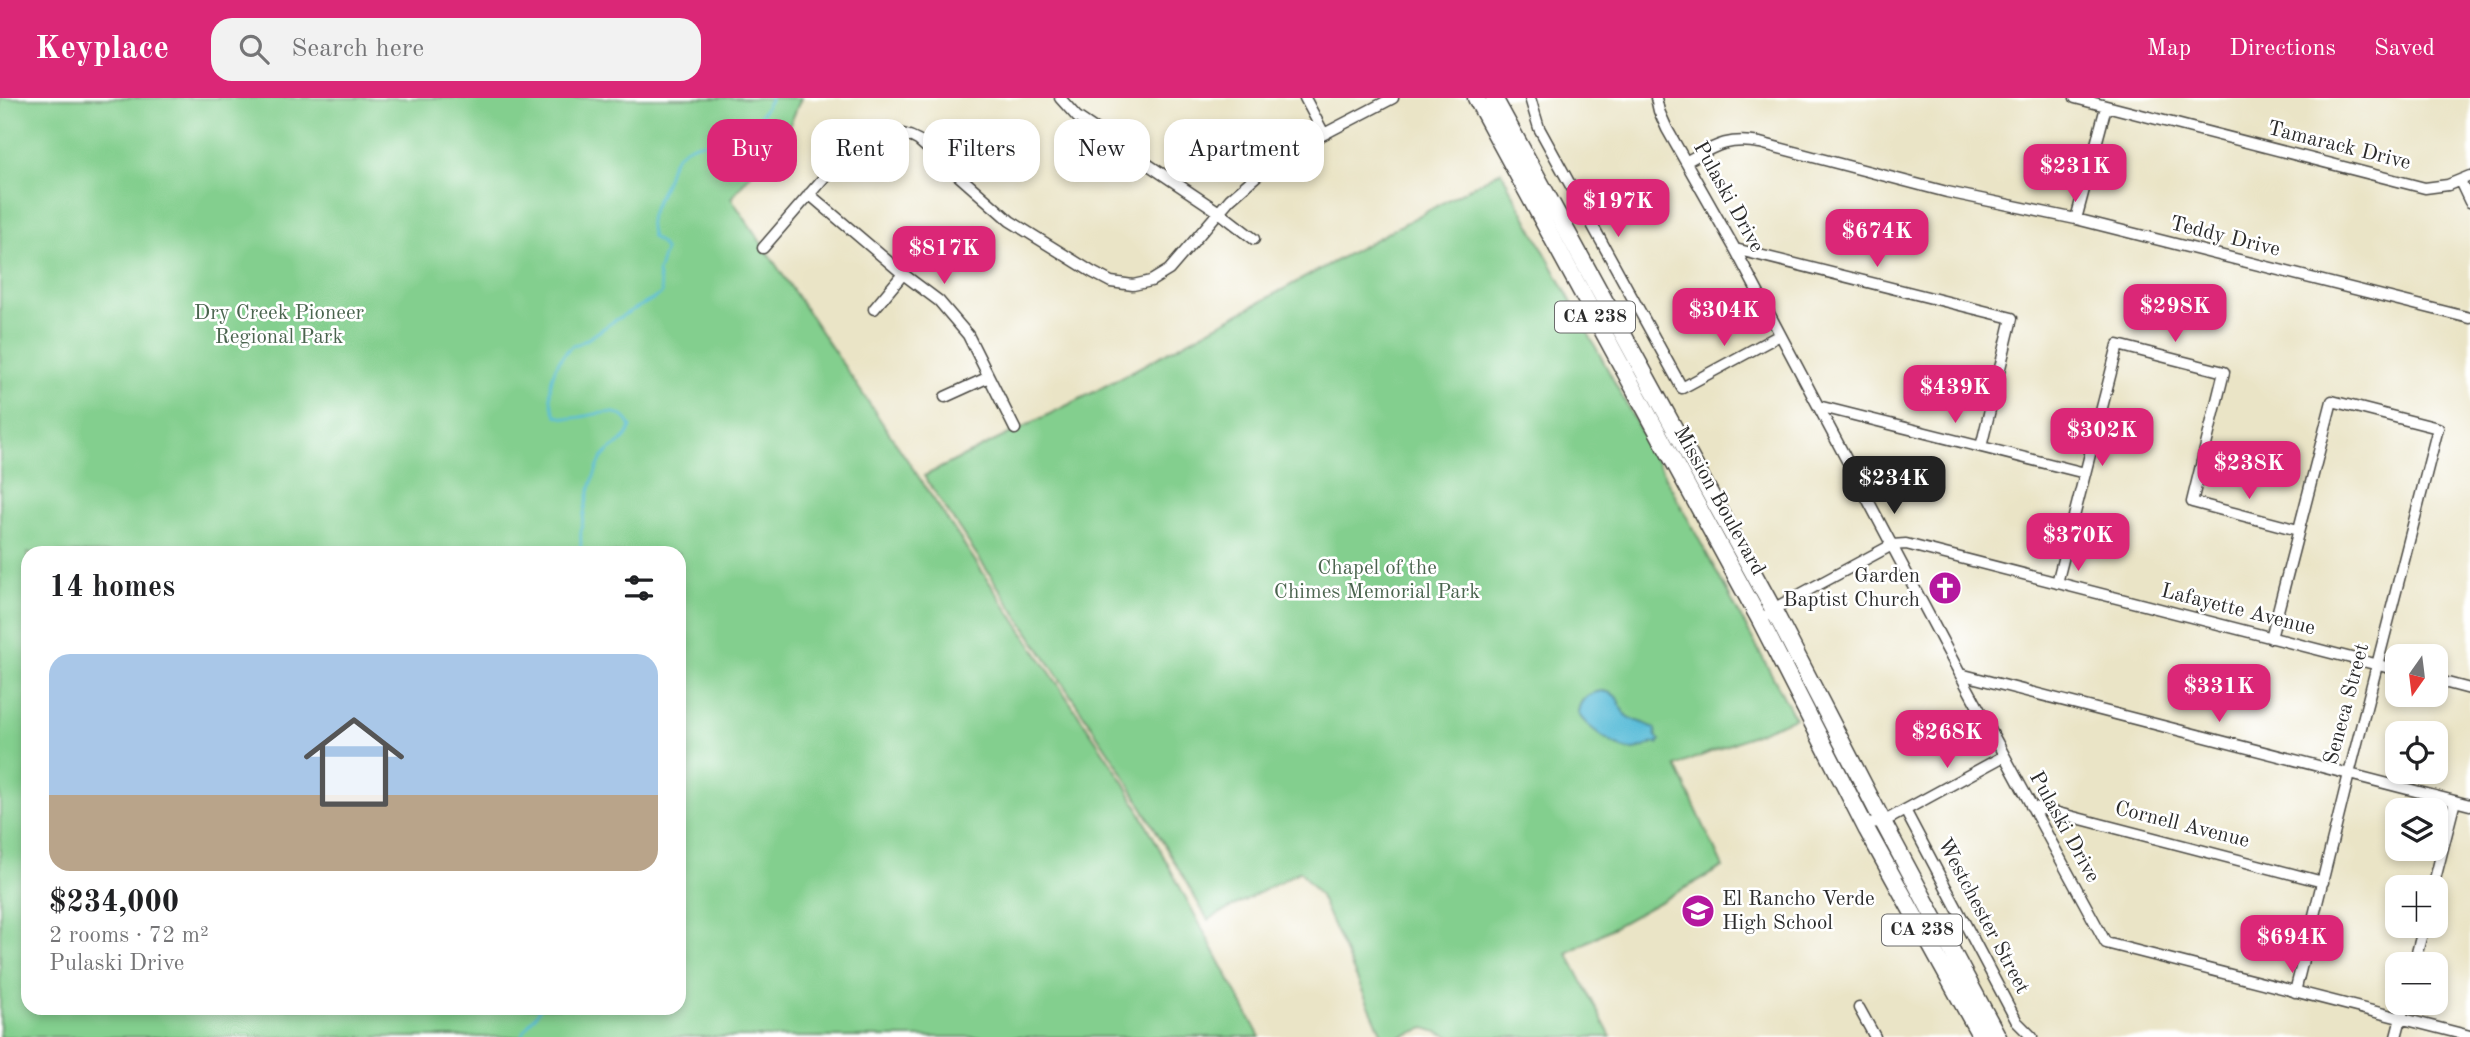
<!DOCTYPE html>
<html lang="en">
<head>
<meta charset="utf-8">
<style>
  body { margin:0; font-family:"Old Standard TT",serif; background:#f2f2f2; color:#202124; height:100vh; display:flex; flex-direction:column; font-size:26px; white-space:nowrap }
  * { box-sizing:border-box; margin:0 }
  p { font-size:23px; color:#757577 }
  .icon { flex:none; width:38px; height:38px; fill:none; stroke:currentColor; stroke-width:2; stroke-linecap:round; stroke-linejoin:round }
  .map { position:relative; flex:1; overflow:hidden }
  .drawer { position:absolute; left:21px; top:448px; width:665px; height:469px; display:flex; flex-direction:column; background:#fff; border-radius:21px; box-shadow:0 4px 10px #0003 }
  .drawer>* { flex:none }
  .guide { position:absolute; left:707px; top:21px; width:665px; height:63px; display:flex; gap:14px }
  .needle { width:46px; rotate:194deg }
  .buttons { position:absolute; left:2385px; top:546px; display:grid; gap:14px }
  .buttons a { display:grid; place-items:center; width:63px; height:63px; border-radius:14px; background:#fff; box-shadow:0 4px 10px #0003; font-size:35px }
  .price { position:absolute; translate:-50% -60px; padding:0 16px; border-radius:14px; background:#db2777; color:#fff; font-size:23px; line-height:46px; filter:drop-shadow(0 2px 4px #0008) }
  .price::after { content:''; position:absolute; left:50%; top:42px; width:21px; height:16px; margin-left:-10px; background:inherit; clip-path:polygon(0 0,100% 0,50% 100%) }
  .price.current { background:#222; color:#fff }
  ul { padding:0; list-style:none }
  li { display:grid; align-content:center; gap:14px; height:371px; padding:0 28px }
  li+li { border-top:2px solid #e0e0e0 }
  li span { display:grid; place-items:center; height:217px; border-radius:21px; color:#555 }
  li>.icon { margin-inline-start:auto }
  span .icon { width:126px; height:126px; fill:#fffc; stroke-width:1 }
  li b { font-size:30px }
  h2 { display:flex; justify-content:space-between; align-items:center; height:84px; padding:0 28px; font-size:30px }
  .pill { padding:0 24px; border-radius:21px; background:#fff; box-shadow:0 4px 10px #0003; font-size:24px; line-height:63px }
  .pill.current { background:#db2777; color:#fff }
  header { display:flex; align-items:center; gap:42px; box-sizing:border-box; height:98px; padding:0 35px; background:#db2777; color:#fff }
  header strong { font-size:33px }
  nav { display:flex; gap:38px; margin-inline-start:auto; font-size:24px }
  .search { width:490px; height:63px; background:#f2f2f2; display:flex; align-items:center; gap:18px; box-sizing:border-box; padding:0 24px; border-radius:21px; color:#757577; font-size:26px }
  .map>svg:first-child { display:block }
</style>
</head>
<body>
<header>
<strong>Keyplace</strong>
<div class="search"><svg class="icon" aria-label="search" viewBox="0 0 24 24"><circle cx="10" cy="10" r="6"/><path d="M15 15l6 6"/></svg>Search here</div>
<nav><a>Map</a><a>Directions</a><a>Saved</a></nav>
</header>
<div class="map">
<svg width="2470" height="939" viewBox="0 0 2470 939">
  <rect width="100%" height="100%" fill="#fff"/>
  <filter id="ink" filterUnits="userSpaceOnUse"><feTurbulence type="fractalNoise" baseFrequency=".0143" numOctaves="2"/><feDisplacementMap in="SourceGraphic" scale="14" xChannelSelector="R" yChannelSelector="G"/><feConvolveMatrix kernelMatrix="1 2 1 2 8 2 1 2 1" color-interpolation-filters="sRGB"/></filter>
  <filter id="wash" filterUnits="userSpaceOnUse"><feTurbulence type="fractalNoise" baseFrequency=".00686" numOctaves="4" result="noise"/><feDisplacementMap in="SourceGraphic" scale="28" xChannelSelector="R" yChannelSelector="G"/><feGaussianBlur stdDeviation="1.57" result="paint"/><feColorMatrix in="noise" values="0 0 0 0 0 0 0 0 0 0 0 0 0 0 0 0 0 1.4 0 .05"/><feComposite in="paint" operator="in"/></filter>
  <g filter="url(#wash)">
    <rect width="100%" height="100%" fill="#eae4c6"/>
    <path fill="#83cf8e" stroke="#577d5c" stroke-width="2" fill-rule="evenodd" d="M0,0H801L789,29L731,100L1125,686L1260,939H0ZM28,455H679V910H28Z
      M1501,73L1795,620L1676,668L1723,769L1567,855L1611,939H1452L1425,930L1400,939H1383L1320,798L1300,773L1208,822L1122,674L924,378L1094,294Z"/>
    <path fill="#5bbdd9" stroke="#437482" stroke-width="2" d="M1602,593C1625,596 1615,609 1628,619C1637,624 1647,625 1655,631L1656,639L1660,643L1658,646L1653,645C1646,648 1640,652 1632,652C1618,652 1582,626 1578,614C1580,600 1589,595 1602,593Z"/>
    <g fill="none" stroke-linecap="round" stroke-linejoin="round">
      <path stroke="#5bbdd9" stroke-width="2.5" d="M580,455C582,448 580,440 581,433C584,411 591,381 601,362C609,348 625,348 631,329C617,297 579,330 556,317C544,293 552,265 572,248C575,246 579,246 582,244C594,238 607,227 619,220C633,211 649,205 662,195L658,175L665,152L660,145L652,139C644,118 659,101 666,83C669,77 669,69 673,63C676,58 683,52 689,49C698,43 705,46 715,45C741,42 760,22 771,0
        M522,939C525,926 535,922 540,910"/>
    </g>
  </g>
  <g filter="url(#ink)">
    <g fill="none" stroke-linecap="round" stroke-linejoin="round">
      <defs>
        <path id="street" d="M1060,0L1077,19L1219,114L1254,141
          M1305,0L1324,36
          M1530,0L1539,30L1682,290L1780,237
          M1656,0L1659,13L1667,31L1735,151L1960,576L2106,845L2470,938
          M2075,0L2425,90L2448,87L2470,78
          M1687,63C1715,48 1728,39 1760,45L1947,94L2076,121L2470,220
          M2460,83L2470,104
          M809,96L903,176L939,203L968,237L1015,331
          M2076,121L2106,9
          M763,150L858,40C879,32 898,31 918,42L1010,123L1092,174L1111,184L1133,187L1151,183L1169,172L1230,101L1261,74L1324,36L1393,0
          M1735,151L2012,220L1981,349
          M874,211L903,176
          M945,299L989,279
          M1818,308L2085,375
          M2057,485L2118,247L2224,274L2192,404L2298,432
          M1761,524L1773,511L1892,447L1906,446L2398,572
          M2271,540L2332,303L2438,330L2349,676L2295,894
          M1960,576L2470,707
          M2436,582L2470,591
          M2031,708L2323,784
          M1905,712L2017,924L2032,939
          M1863,725L1883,724L2004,658
          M2433,789L2455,703
          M2414,866L2424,828
          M1859,910L1875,939
          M2396,939L2405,905"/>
        <path id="primary" d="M1476,0L1761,524L1867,732L1981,939
          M1494,0L1773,511L1883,724L1998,939"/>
      </defs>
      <use href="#street" stroke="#484742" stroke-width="13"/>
      <use href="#primary" stroke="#484742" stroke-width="19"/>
      <use href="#street" stroke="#fff" stroke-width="10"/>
      <use href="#primary" stroke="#fff" stroke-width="16"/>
    </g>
  </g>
  <defs>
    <symbol id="church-disc" viewBox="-11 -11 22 22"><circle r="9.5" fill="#b5179e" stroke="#fff"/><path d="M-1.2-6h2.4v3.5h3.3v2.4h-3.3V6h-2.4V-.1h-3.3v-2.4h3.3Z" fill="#fff"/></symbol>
    <symbol id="school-disc" viewBox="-11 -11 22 22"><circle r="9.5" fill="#b5179e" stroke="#fff"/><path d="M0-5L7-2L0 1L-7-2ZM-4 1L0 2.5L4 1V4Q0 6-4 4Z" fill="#fff"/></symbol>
  </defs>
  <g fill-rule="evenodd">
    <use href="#church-disc" x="1926" y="471" width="38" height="38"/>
    <use href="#school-disc" x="1679" y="794" width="38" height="38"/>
  </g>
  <g text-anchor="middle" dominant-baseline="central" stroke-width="5" stroke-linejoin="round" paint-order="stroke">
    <g fill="#fff" stroke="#6b6b6b" stroke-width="2">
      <rect x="1555" y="203.5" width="80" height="31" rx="5"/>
      <rect x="1882" y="816.5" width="80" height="31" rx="5"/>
    </g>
    <g font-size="19" font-weight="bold" fill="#2b2b2b">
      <text x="1595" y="219">CA 238</text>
      <text x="1922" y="832">CA 238</text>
    </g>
    <g font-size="21" fill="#2b2b2b" stroke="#fff">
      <text transform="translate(2339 48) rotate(14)">Tamarack Drive</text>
      <text transform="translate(1728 99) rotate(61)">Pulaski Drive</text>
      <text transform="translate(2225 139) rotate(14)">Teddy Drive</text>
      <text transform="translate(1719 403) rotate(61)">Mission Boulevard</text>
      <text transform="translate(2238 512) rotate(14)">Lafayette Avenue</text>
      <text transform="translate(2347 606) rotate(-75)">Seneca Street</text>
      <text transform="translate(2182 727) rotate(14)">Cornell Avenue</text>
      <text transform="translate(2064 729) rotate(61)">Pulaski Drive</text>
      <text transform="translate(1983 818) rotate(62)">Westchester Street</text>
    </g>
    <g font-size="21" fill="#4a644e" stroke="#fff">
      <text x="279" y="215">Dry Creek Pioneer<tspan x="279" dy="24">Regional Park</tspan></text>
      <text x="1377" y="470">Chapel of the<tspan x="1377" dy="24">Chimes Memorial Park</tspan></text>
    </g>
    <g font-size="21" fill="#2b2b2b" stroke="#fff" text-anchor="end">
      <text x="1920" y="478">Garden<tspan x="1920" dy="24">Baptist Church</tspan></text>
      <text x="1722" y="801" text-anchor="start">El Rancho Verde<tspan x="1722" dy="24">High School</tspan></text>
    </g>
  </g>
</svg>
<div class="buttons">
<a><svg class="needle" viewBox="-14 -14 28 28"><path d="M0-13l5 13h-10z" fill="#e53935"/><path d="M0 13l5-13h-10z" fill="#757577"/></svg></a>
<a><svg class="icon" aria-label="locate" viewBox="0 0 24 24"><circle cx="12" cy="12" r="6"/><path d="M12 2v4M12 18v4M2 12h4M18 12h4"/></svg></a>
<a><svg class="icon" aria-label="layers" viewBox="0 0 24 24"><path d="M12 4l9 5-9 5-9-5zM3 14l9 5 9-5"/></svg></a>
<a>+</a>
<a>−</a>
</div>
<b class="price" style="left:2075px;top:106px">$231K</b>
<b class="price" style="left:1618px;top:141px">$197K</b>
<b class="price" style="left:1877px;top:171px">$674K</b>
<b class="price" style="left:944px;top:188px">$817K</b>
<b class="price" style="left:2175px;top:246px">$298K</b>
<b class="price" style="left:1724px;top:250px">$304K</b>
<b class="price" style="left:1955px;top:327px">$439K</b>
<b class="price" style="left:2102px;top:370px">$302K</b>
<b class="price" style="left:2249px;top:403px">$238K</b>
<b class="price current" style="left:1894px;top:418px">$234K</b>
<b class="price" style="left:2078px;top:475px">$370K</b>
<b class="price" style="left:2219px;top:626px">$331K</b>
<b class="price" style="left:1947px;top:672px">$268K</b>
<b class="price" style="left:2292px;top:877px">$694K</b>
<div class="guide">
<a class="pill current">Buy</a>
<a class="pill">Rent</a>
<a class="pill">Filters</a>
<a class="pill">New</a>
<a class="pill">Apartment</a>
</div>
<section class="drawer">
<h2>14 homes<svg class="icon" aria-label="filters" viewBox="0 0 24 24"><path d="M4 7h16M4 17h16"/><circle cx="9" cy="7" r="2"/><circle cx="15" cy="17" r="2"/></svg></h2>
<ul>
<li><span style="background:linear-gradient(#a9c7e8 65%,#b9a48a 0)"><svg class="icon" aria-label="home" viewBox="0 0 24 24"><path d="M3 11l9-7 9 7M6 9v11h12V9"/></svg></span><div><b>$234,000</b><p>2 rooms · 72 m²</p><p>Pulaski Drive</p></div></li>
</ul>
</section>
</div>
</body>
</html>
